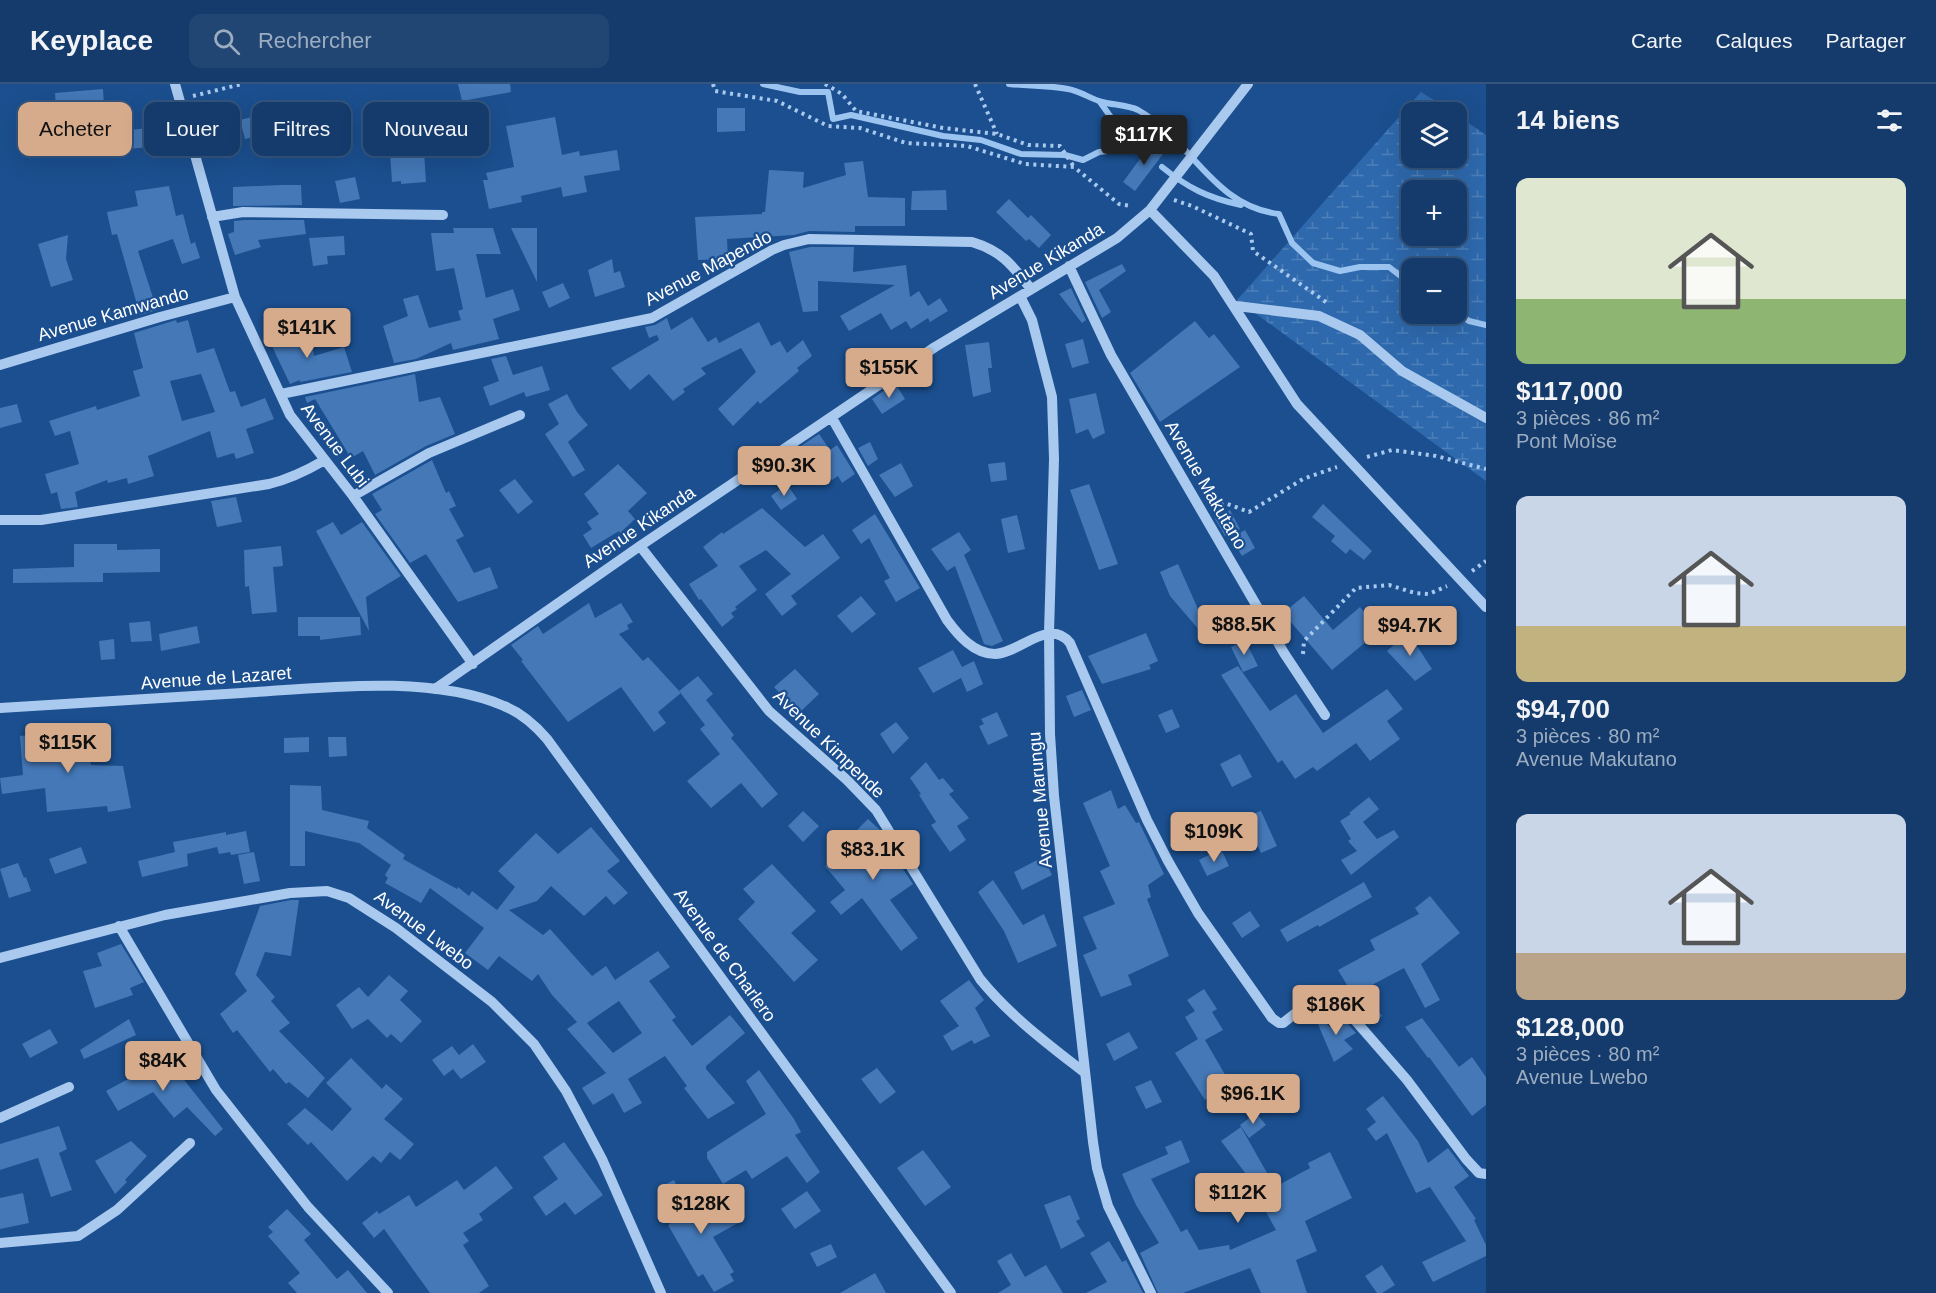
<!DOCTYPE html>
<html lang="fr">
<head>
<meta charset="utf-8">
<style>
  body { margin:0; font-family:Helvetica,sans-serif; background:#214673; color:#f1f3f6; height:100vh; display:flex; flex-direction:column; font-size:22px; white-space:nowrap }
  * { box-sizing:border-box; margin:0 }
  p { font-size:20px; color:#9dadc1 }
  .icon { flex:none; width:33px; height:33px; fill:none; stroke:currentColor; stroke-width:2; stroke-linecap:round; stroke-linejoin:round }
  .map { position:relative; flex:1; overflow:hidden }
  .sheet { display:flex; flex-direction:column; background:#143b6b; width:450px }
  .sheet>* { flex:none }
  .banner { position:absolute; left:18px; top:18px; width:570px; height:54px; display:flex; gap:12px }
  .buttons { position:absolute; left:1401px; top:18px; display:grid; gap:12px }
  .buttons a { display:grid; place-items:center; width:66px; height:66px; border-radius:12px; background:#143b6b; box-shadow:0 6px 24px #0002,0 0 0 2px #33557e; font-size:30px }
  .price { position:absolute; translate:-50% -51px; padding:0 14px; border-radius:6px; background:#d6ab8b; color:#111; font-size:20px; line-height:39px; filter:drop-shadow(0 2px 3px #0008) }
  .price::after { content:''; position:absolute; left:50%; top:36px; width:18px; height:14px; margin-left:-9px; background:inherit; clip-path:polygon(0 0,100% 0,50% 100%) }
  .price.current { background:#222; color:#fff }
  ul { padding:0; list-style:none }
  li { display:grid; align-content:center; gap:12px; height:318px; padding:0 30px }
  li span { display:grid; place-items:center; height:186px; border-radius:12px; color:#555 }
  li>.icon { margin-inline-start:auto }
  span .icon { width:108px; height:108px; fill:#fffc; stroke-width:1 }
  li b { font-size:26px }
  h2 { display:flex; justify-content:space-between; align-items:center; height:72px; padding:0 30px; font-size:26px }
  .tag { padding:0 21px; border-radius:12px; background:#143b6b; box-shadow:0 6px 24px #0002,0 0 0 2px #33557e; font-size:21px; line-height:54px }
  .tag.current { background:#d6ab8b; color:#111 }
  header { display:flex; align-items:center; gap:36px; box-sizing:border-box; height:84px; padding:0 30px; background:#143b6b; border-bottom:2px solid #33557e }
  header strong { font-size:28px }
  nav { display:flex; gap:33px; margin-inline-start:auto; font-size:21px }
  .search { width:420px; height:54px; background:#214673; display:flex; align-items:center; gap:15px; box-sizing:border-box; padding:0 21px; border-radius:12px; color:#9dadc1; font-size:22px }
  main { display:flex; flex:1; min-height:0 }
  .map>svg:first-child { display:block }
</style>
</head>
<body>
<header>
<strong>Keyplace</strong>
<div class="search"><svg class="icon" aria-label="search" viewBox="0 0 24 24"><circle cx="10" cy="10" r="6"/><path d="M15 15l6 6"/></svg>Rechercher</div>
<nav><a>Carte</a><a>Calques</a><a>Partager</a></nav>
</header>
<main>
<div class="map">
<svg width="1486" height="1209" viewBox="0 0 1486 1209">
  <defs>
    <pattern id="wetland-marsh" width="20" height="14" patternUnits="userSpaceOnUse" patternTransform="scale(1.5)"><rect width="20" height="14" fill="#2e69ad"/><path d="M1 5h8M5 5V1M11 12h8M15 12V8" fill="none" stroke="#4d80b9"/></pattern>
  </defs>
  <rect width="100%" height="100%" fill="#1b4f8f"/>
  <path fill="url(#wetland-marsh)" fill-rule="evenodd" d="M1421,8L1452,28H1412V74H1456L1457,31L1486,51V397L1237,216ZM1412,106H1456V152H1412ZM1412,184H1456V230H1412Z"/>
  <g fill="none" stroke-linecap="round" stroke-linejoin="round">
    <path stroke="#9cc4f0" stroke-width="6" d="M763,0L800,8H828L833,35L851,31L943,52L981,56L1021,70L1065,71L1083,76L1099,68L1133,64L1100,18
      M1009,0C1028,2 1049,1 1068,5C1080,7 1091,15 1102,18C1113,21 1128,21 1138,26C1192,56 1212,122 1279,130L1292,159L1313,179L1340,187L1360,183H1389L1412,201
      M1162,83C1188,104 1208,114 1241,121
      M1456,228L1469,237L1486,241"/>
  </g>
  <path fill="#4478b7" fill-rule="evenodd" d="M458,0H510L511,8L462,17Z
    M103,5L104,22L127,20L129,46L159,43L161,62L116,66L113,42L58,54L55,9Z
    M291,20L300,45L280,52L278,47L245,55L240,36L272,28L271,27Z
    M717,24H745V47L717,48Z
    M555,33L562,71L579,67L580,72L617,66L620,86L584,92L587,108L563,113L561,103L521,112L522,118L489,125L483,96H488L486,89L514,83L506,42Z
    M423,52L426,98L401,100V97L392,98L389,54Z
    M1153,57L1166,66L1135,107L1123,98Z
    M863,77L868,113L905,114V142H855V148L809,147L794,151L727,155L728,175L698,176L695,133L762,130V128H765L769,86L804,88L803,104L846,91L844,79Z
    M355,93L360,115L340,119L335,97Z
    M281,101H301L302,121L233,122V103Z
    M169,102L176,132L183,130L191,160L195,158L200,174L182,180L173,155L138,167L157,226L140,231L117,150L112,151L107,128L138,122L135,107Z
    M946,106L947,126H911L912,107Z
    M1009,115L1028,134L1031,131L1051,151L1039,164L1029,155L1026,157L996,128Z
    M244,136H304L306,150L258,156L261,163L235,171L228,150L234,148V137Z
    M453,144H493L501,170H476L486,214L513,205L520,226L493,235L499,255L453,266L451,259L416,275L394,279L383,242L408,232L403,215L418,211L429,244L461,236L458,227L463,225L454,184L436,187L431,149H454Z
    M511,144H537V198L521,165Z
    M68,151L66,175L73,196L51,203L38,160Z
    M344,152L345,171L327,172L328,180L313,182L309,154Z
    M810,163H854L853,188L906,181L910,213L919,207L928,222L940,214L948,227L930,238L928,234L911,245L906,237L891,246L881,229L849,247L840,232L895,201L818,197V227L803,228L789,168Z
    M612,175L614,189L620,187L625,203L595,213L588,186Z
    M1122,180L1126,187L1099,206L1111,228L1102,234L1085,198Z
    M563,199L570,214L549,224L542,208Z
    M1071,204L1086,236L1082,239L1059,210Z
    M692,233L708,258L716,253L719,259L759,238L771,262L780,257L787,269L803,256L812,272L797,284L799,287L760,320L758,317L733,342L718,325L756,288L741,264L701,284L706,290L683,305L685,308L673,317L649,290L630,306L611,284L659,256L657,251L649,254L645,243L655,241L667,234L671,246Z
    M176,236L177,239L188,236L197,269L214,264L230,308L235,307L241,323L265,314L274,335L246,345L254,369L236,375L234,369L217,374L210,347L148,372L154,392L128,400L127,394L108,399L107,396L75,408L78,423L61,425L57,408L51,410L45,390L79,380L70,347L55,352L49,337L96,322L97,326L140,312L133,287L143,284L134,249ZM201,290L215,328L182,337L170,297Z
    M1195,237L1209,254L1214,250L1240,283L1160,338L1130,289Z
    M303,246L309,266L313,265L314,272L344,263L352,288L300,298V296L290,300L268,254Z
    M1083,255L1089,279L1072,284L1065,260Z
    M989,258L992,284H988L991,308L973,313L965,261Z
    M506,272L513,291L542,282L550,306L526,313L524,308L490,322L483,303L499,297L491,275Z
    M415,290L419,318L440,313L455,350L426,362L375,391L363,367L351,374L315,315L307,319L305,313Z
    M895,299L905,315L882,330L872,315Z
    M1096,309L1105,349L1093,355L1088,345L1076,350L1069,315Z
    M567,310L577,328L588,341L568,358L585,386L573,393L545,350L559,340L548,320Z
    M17,320L22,338L0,344V324Z
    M819,350L830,366L837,361L855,390L842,399L838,392L832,396L824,385L816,390L798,364Z
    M870,358L878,375L868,382L858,364Z
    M432,376L446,409L449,407L456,422L449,425L464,452L456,456L474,489L490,483L498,504L458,518L426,470L410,479L375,430L382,426L372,410Z
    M1005,378L1007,396L991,398L988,380Z
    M901,379L913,402L895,413L879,391Z
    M618,380L647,409L628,427L635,435L620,449L619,447L591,464L583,451L592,445L587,438L599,430L584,410Z
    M515,395L533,418L518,430L499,406Z
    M787,400L797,415L781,426L771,412Z
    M1089,400L1118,480L1099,486L1070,406Z
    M236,413L242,438L217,443L211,417Z
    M1323,420L1372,467L1364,476L1350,465L1346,470L1331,457L1335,452L1312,433Z
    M762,424L805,463L823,450L840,474L791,512L797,520L782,532L765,510L791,490L766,466L739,482L757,506L735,523L737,525L731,529L734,533L722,543L701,515L699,516L689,500L718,482L703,463L722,448L723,450Z
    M1230,426L1240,445L1225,452L1215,435Z
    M875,430L920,504L896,518L884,497L890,494L869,454L861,460L852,446Z
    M1017,431L1025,465L1008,469L1001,435Z
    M333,438L341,451L362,438L401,492L366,513L369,547L316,447Z
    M1245,446L1255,464L1242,472L1231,454Z
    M959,448L971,466L964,471L1003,557L992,562L984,560L955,482L947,487L931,465Z
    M74,460H117V466L160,465V488L103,489V498L13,499V485L74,483Z
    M281,462L283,482L273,483L277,528L252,530L249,502L245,503L244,466Z
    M1178,480L1210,552L1206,554L1170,512L1160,488Z
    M861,512L876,530L852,549L837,532Z
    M1304,512L1333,546L1360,523L1379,547L1332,586L1283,529Z
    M589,519L595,534L621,519L633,538L627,541L629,545L619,550L643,577L648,573L681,609L658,628L666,639L654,648L621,603L568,638L521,577L523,576L511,561L538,542L543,550Z
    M298,533H360L361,551L320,556V552H298Z
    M150,537L152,557L131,558L129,539Z
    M197,542L200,559L161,567L159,550Z
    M1408,548L1432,585L1415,597L1387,567Z
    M1146,549L1158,577L1149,581L1151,585L1102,600L1088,572Z
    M114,555L115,575L101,576L99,557Z
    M1245,556L1258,582L1243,588L1231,563Z
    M953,566L962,583L974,577L983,600L967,608L961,594L933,609L918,584Z
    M1238,582L1270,627L1296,610L1323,649L1387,605L1403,625L1387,637L1400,655L1370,677L1356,659L1317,687L1313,683L1295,695L1282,676L1278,679L1221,591Z
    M795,585L819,610L799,629L774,603Z
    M698,592L713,610L706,616L734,651L731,654L778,710L762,724L741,699L711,724L687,697L720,670L700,645L705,641L679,607Z
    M1082,606L1091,626L1074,633L1066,612Z
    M1172,625L1180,643L1166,649L1158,631Z
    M997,628L1008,652L988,661L979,642L984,640L981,635Z
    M896,638L909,654L893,670L880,650Z
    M87,645L91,681L123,682L131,724L108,728L107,722L47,728L45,704L2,710L0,694L23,691L20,652Z
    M309,653V668L284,669V654Z
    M328,653H346L347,672L329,673Z
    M1240,670L1252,693L1232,703L1220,680Z
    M926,678L939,696L943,694L954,707L949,710L969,734L957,742L966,756L950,768L931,741L936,738L919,711L921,710L910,694Z
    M290,701L321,702L322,726L369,737L367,744L405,771L403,775L457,805L458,803L469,812L472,807L497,826L515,803L498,787L536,749L558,770L591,743L620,777L607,787L628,809L614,821L606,812L584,832L551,802L537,817L509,826L543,851L550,845L592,892L606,882L615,896L658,867L670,883L649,897L676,933L672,936L692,962L730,931L745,949L706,982V985L735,1019L708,1035L684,1004L687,1002L665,972L628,995L642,1019L624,1029L613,1009L593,1021L582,1004L606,989L567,945L577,938L552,911L538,890L532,897L499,872L488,886L465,869L484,844L430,804L421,819L385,799L388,794L385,791L391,781L359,759L305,747V782H290ZM619,917L642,949L613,969L587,939Z
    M1111,706L1118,725L1125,721L1136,739L1139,738L1164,790L1148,801L1151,813L1147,815L1169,872L1128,891L1132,901L1101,913L1083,871L1097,865L1083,833L1115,820L1100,787L1110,782L1083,719Z
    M1369,713L1379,725L1363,738L1377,755L1394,746L1399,753L1351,791L1341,776L1357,767L1348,757L1351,755L1340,737L1351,730L1349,729Z
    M803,727L819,742L803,758L788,742Z
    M1261,727L1277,762L1261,769L1245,733Z
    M868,735L880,746L883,752L882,754L913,800L890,816L918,854L901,867L862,814L841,831L830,818L845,806L825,782L853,758L849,754Z
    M246,747L250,768L231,771L230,768L219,770L217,763L187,770L188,782L142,793L138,777L175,768L173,758L226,748V751Z
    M81,763L87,779L55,790L49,775Z
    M1221,765L1229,782L1207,792L1199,776Z
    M254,768L260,797L244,800L238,771Z
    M1043,773L1052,791L1022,806L1014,788Z
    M18,779L24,794L26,793L31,807L9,814L0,785Z
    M772,780L816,827L791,849L818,876L794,898L738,835L755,818L743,805Z
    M993,796L1023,841L1044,830L1057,862L1018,879L1004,847L978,808Z
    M1364,798L1372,813L1319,843L1318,841L1287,858L1280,846Z
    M1430,812L1460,849L1421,880L1440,916L1425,924L1404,884L1353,911L1338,886L1375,866L1370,856L1419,830L1415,824Z
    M291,816H299L291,872L265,868L256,891L275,913L271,917L290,939L279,947L325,994L308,1014L289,998L286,1000L273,985L270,988L237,946L233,949L220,930L247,907L235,890L260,822Z
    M1250,827L1260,842L1242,854L1232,839Z
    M121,860L144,898L130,904L133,911L95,924L83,887L102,882L97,869Z
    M389,891L408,907L400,916L422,937L401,959L391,950L387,954L368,935L352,945L336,921L359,903L368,913Z
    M969,896L984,916L975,924L990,952L974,960L972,956L952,967L943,952L959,942L940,917Z
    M1204,905L1217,925L1212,928L1223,946L1205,956L1231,1001L1205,1016L1175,969L1198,955L1185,933L1195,927L1187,916Z
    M1369,913L1382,932L1369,941L1353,923Z
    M1312,926L1330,943L1333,942L1330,937L1340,931L1356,949L1344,956L1353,965L1334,978Z
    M1422,934L1459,983L1472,973L1486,993V1021L1472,1032L1429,973L1428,974L1405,943Z
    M129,935L136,951L84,975L80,966Z
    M50,945L58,959L30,974L22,960Z
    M1129,948L1138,964L1114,977L1106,960Z
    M473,960L486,978L461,995L453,985L444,992L432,976L452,962L459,971Z
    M166,973L223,1045L215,1052L187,1023L174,1034L153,1008L118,1027L106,1007L143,987L141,982Z
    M351,974L382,1005L386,1000L403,1015L384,1035L414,1060L400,1076L390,1068L381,1079L373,1072L347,1097L311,1058L308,1061L287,1040L305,1024L332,1047L352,1025L326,999Z
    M877,984L896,1008L880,1020L861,995Z
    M759,986L794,1035L801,1048L795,1051L820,1088L807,1099L787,1072L752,1095L746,1086L723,1100L707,1074V1068L766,1030L746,997Z
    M1151,996L1162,1018L1146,1025L1135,1003Z
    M1383,1012L1418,1057L1428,1079L1448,1064L1469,1092L1454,1103L1476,1135L1474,1136L1486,1161V1172L1433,1198L1422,1178L1466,1157L1430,1103L1416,1109L1387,1049L1376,1057L1367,1045L1376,1038L1366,1025Z
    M1256,1029L1266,1041L1249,1054L1240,1041Z
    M59,1042L67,1065L59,1069L72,1106L51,1113L38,1074L0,1086V1060Z
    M1241,1043L1275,1103L1310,1084L1308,1079L1330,1068L1352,1114L1305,1137L1317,1167L1296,1176L1307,1209H1261L1250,1184L1183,1209H1158L1140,1169L1159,1159L1136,1121L1122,1090L1168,1070L1165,1063L1181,1056L1190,1078L1151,1095L1181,1148L1187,1145L1199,1166L1229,1161L1230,1166L1276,1146L1250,1099L1252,1098L1221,1057Z
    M131,1057L147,1072L125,1096L127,1098L115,1110L95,1077Z
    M564,1058L603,1111L575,1131L565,1118L546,1132L533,1113L558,1095L543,1073Z
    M923,1066L951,1103L925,1122L897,1084Z
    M496,1082L513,1104L479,1130L483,1136L463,1149L469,1157L463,1161L489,1202L479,1209H430L384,1145L374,1154L362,1139L377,1127L379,1130L409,1111L416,1123L457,1096L464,1106Z
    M674,1096L690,1129L722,1111L738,1139L713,1153L734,1188L730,1190L734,1197L714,1208L703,1190L698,1193L668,1141L674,1137L658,1104Z
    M807,1107L821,1127L795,1145L781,1125Z
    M23,1109L29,1139L0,1145V1114Z
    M1070,1111L1080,1135L1076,1137L1085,1152L1061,1165L1044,1121Z
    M287,1125L311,1150L304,1156L337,1195L348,1186L367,1209H297L288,1199L300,1189L268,1152L273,1148L268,1143Z
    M1109,1157L1122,1178L1126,1176L1143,1209H1086L1107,1198L1090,1169Z
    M831,1160L837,1173L817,1183L810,1169Z
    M1011,1169L1025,1193L1046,1181L1063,1209H998L1011,1201L997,1177Z
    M1382,1181L1395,1201L1382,1209H1377L1365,1192Z
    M875,1189L886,1209H840Z"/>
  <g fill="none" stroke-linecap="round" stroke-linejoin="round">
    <path stroke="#a9c9ee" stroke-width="4" stroke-dasharray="3 4.5" stroke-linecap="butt" d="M713,0L715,7L777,17L828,42L860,44L906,59L967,62L1025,80L1074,83L1119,120L1131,122
      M825,0L842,10L856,27L943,44L997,50L1028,61L1060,62L1074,83
      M975,0L997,50
      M193,12L242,0
      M1174,116L1192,122L1251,150L1253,167L1326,218
      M1367,373L1392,366L1436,372L1486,385
      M1214,424L1225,419L1249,428L1303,395L1337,383
      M1472,487L1486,477
      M1303,570L1304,557L1356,504L1389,501L1415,509L1429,510L1447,502"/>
    <path stroke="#a9c9ee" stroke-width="10" d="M175,0L235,213L290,331L353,412L473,580
      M1150,126L1214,192L1297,320L1486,523
      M212,133L243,128L443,131
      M1069,182L1111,271L1284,569L1325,631
      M1020,212L1032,236L1052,313L1054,375L1049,549L1050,650L1054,712L1093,1058L1097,1084L1108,1122L1151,1209
      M1236,222L1319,232L1360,251L1402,287L1486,334
      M0,281L160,233L235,213
      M281,310L652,234L772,166L784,161L809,155L972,158C1002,167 1012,181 1031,205
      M832,334L947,536C958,551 974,570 995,570C1020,569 1049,533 1070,559L1147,736L1168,777L1198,829L1272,934L1279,939H1283L1320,910L1327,908L1333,911L1407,996L1466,1075L1479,1089L1486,1090
      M353,412L429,369L520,331
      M0,436H41L269,400C290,395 306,387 325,376
      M640,462L769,627L847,696L876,726L980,895C1010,932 1048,960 1085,989
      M435,605L640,462L935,263L1117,154L1150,126L1248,0
      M0,624C81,619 161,614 242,609C322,604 429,590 504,622C522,629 535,641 547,655L951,1209
      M119,842L216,1006L308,1123L388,1209
      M0,874L165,831L290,809L327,807L349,814L396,844L492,918L534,960L566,1007L602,1075L661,1209
      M0,1034L69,1003
      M0,1159L78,1152L117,1126L190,1059"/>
  </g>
  <g text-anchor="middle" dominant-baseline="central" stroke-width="4.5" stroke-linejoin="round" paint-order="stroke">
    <g font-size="18" fill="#fff" stroke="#1b4f8f">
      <text transform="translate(1046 177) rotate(-31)">Avenue Kikanda</text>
      <text transform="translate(708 184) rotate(-28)">Avenue Mapendo</text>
      <text transform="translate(113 230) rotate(-16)">Avenue Kamwando</text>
      <text transform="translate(335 361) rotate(53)">Avenue Lubi</text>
      <text transform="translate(1206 401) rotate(60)">Avenue Makutano</text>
      <text transform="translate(639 443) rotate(-34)">Avenue Kikanda</text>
      <text transform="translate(216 594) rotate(-4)">Avenue de Lazaret</text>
      <text transform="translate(829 660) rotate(44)">Avenue Kimpende</text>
      <text transform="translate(1040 716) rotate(-95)">Avenue Marungu</text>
      <text transform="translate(424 846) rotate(37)">Avenue Lwebo</text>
      <text transform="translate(725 871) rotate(54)">Avenue de Charlero</text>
    </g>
  </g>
</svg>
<div class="buttons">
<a><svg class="icon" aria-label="layers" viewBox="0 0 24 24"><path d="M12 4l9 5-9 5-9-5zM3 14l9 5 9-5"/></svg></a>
<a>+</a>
<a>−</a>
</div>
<b class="price current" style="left:1144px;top:82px">$117K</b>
<b class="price" style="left:307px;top:275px">$141K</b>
<b class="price" style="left:889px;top:315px">$155K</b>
<b class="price" style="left:784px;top:413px">$90.3K</b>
<b class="price" style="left:1244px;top:572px">$88.5K</b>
<b class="price" style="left:1410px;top:573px">$94.7K</b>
<b class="price" style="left:68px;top:690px">$115K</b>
<b class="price" style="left:1214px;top:779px">$109K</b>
<b class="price" style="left:873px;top:797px">$83.1K</b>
<b class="price" style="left:1336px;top:952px">$186K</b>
<b class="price" style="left:163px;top:1008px">$84K</b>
<b class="price" style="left:1253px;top:1041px">$96.1K</b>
<b class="price" style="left:1238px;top:1140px">$112K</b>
<b class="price" style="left:701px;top:1151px">$128K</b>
<div class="banner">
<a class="tag current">Acheter</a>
<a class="tag">Louer</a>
<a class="tag">Filtres</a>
<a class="tag">Nouveau</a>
</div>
</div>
<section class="sheet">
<h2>14 biens<svg class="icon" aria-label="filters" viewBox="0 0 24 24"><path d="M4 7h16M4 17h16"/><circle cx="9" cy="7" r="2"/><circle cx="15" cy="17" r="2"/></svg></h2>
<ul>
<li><span style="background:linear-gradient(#dfe7d0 65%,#8fb573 0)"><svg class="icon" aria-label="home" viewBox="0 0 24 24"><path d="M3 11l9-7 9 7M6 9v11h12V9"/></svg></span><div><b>$117,000</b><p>3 pièces · 86 m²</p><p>Pont Moïse</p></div></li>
<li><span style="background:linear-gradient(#c9d6e8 70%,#c2b280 0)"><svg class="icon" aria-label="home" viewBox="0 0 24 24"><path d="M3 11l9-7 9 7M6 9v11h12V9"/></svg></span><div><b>$94,700</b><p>3 pièces · 80 m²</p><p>Avenue Makutano</p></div></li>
<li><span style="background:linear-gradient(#c9d6e8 75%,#b9a48a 0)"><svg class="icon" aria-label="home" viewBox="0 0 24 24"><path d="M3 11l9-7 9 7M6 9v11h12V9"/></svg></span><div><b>$128,000</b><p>3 pièces · 80 m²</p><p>Avenue Lwebo</p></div></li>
</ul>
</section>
</main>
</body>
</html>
